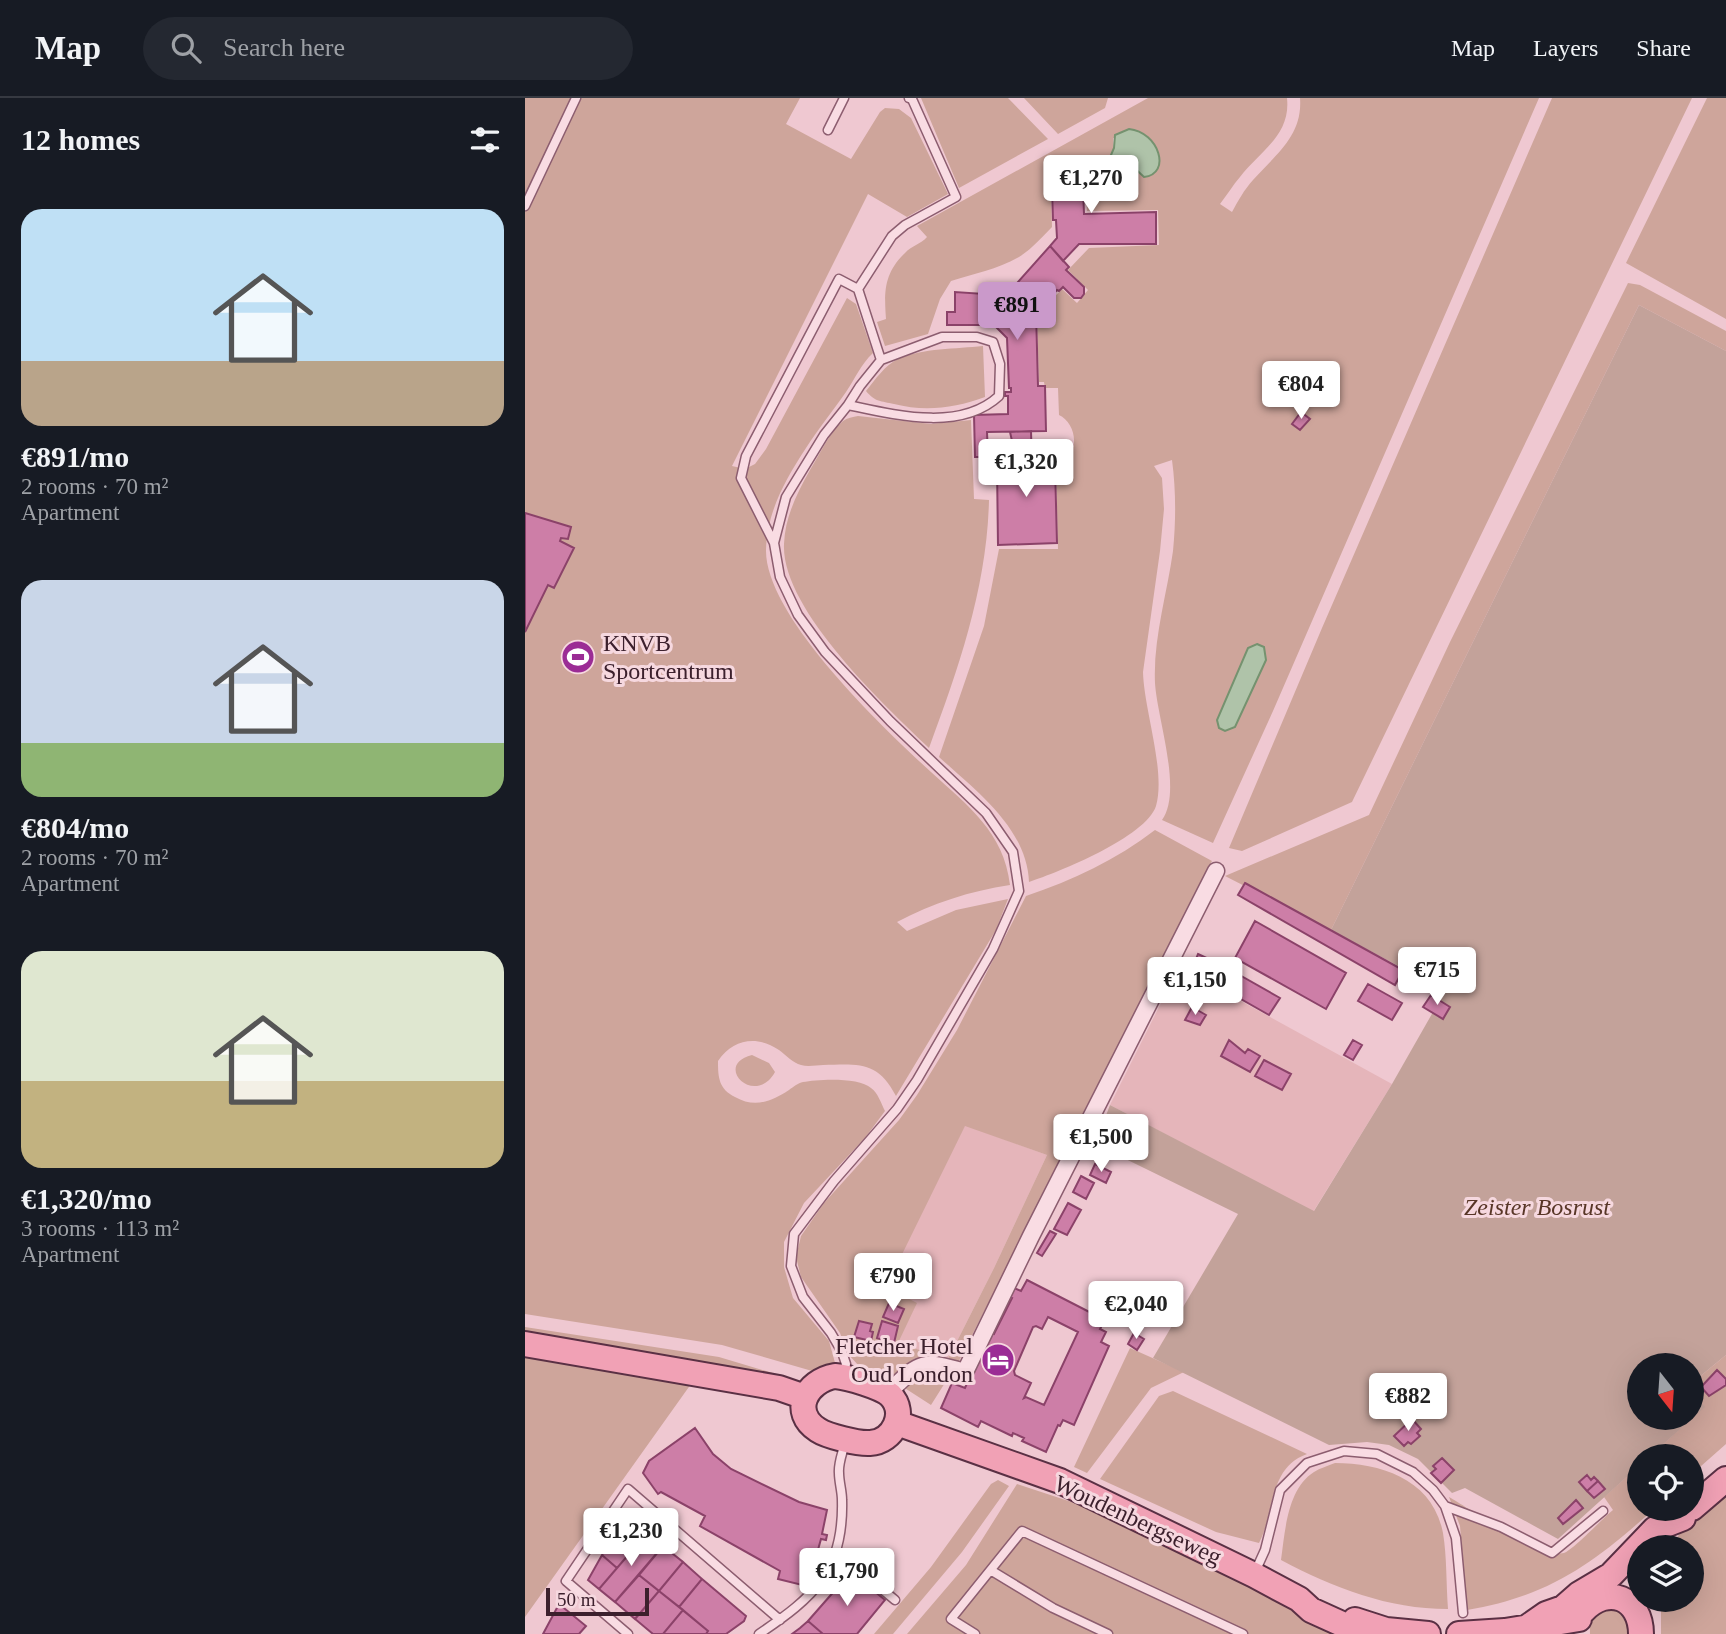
<!DOCTYPE html>
<html lang="en">
<head>
<meta charset="utf-8">
<style>
  body { margin:0; font-family:Georgia,serif; background:#242831; color:#f1f3f6; height:100vh; display:flex; flex-direction:column; font-size:26px; white-space:nowrap }
  * { box-sizing:border-box; margin:0 }
  p { font-size:23px; color:#9ea1a6 }
  .icon { flex:none; width:38px; height:38px; fill:none; stroke:currentColor; stroke-width:2; stroke-linecap:round; stroke-linejoin:round }
  .map { position:relative; flex:1; overflow:hidden }
  .panel { display:flex; flex-direction:column; background:#171b24; width:525px }
  .panel>* { flex:none }
  .needle { width:46px; rotate:163deg }
  .buttons { position:absolute; left:1102px; top:1255px; display:grid; gap:14px }
  .buttons a { display:grid; place-items:center; width:77px; height:77px; border-radius:50%; background:#171b24; box-shadow:0 7px 28px #0002; font-size:35px }
  .scale { position:absolute; left:21px; bottom:18px; width:103px; box-sizing:border-box; padding-left:7px; border:4px solid #3c202d; border-top:0; font-size:19px; line-height:24px; white-space:nowrap; color:#3c202d; -webkit-text-stroke:5px #f6d8df; paint-order:stroke }
  .price { position:absolute; translate:-50% -60px; padding:0 16px; border-radius:7px; background:#fff; color:#222; font-size:23px; line-height:46px; filter:drop-shadow(0 2px 4px #0008) }
  .price::after { content:''; position:absolute; left:50%; top:42px; width:21px; height:16px; margin-left:-10px; background:inherit; clip-path:polygon(0 0,100% 0,50% 100%) }
  .price.on { background:#ca99ca; color:#111 }
  ul { padding:0; list-style:none }
  li { display:grid; align-content:center; gap:14px; height:371px; padding:0 21px }
  li span { display:grid; place-items:center; height:217px; border-radius:21px; color:#555 }
  li>.icon { margin-inline-start:auto }
  span .icon { width:126px; height:126px; fill:#fffc; stroke-width:1 }
  li b { font-size:30px }
  h2 { display:flex; justify-content:space-between; align-items:center; height:84px; padding:0 21px; font-size:30px }
  header { display:flex; align-items:center; gap:42px; box-sizing:border-box; height:98px; padding:0 35px; background:#171b24; border-bottom:2px solid #363941 }
  header strong { font-size:33px }
  nav { display:flex; gap:38px; margin-inline-start:auto; font-size:24px }
  .search { width:490px; height:63px; background:#242831; display:flex; align-items:center; gap:18px; box-sizing:border-box; padding:0 24px; border-radius:38px; color:#9ea1a6; font-size:26px }
  main { display:flex; flex:1; min-height:0 }
  .map>svg:first-child { display:block }
</style>
</head>
<body>
<header>
<strong>Map</strong>
<div class="search"><svg class="icon" aria-label="search" viewBox="0 0 24 24"><circle cx="10" cy="10" r="6"/><path d="M15 15l6 6"/></svg>Search here</div>
<nav><a>Map</a><a>Layers</a><a>Share</a></nav>
</header>
<main>
<section class="panel">
<h2>12 homes<svg class="icon" aria-label="filters" viewBox="0 0 24 24"><path d="M4 7h16M4 17h16"/><circle cx="9" cy="7" r="2"/><circle cx="15" cy="17" r="2"/></svg></h2>
<ul>
<li><span style="background:linear-gradient(#bfe0f5 70%,#b9a48a 0)"><svg class="icon" aria-label="home" viewBox="0 0 24 24"><path d="M3 11l9-7 9 7M6 9v11h12V9"/></svg></span><div><b>€891/mo</b><p>2 rooms · 70 m²</p><p>Apartment</p></div></li>
<li><span style="background:linear-gradient(#c9d6e8 75%,#8fb573 0)"><svg class="icon" aria-label="home" viewBox="0 0 24 24"><path d="M3 11l9-7 9 7M6 9v11h12V9"/></svg></span><div><b>€804/mo</b><p>2 rooms · 70 m²</p><p>Apartment</p></div></li>
<li><span style="background:linear-gradient(#dfe7d0 60%,#c2b280 0)"><svg class="icon" aria-label="home" viewBox="0 0 24 24"><path d="M3 11l9-7 9 7M6 9v11h12V9"/></svg></span><div><b>€1,320/mo</b><p>3 rooms · 113 m²</p><p>Apartment</p></div></li>
</ul>
</section>
<div class="map">
<svg width="1201" height="1536" viewBox="0 0 1201 1536">
  <rect width="100%" height="100%" fill="#efc8d1"/>
  <path fill="#e5b5ba" d="M654,869L867,986L788,1114L585,1007Z
    M440,1027L522,1057L469,1170L423,1261L373,1245L360,1189Z"/>
  <path fill="#cea59b" fill-rule="evenodd" d="M0,0H275L261,26L326,61L355,14L360,10L374,11L386,20L423,96L382,119L343,96L207,368L220,371L230,366L241,351L322,200L331,206L348,255C336,266 330,281 321,294C308,313 293,331 281,350C260,382 242,414 241,452C240,518 358,630 406,674C443,708 479,734 485,787C445,793 408,805 372,824L382,833L431,812L483,801L471,832L371,998C353,963 334,966 298,967C292,967 283,969 276,967C268,965 261,957 254,952C232,937 208,941 193,963C193,980 194,991 210,999C229,1010 246,1004 264,992C268,989 273,985 278,984C293,981 335,979 346,990C353,995 356,1005 360,1013L340,1040L279,1105L259,1144V1169L268,1200L304,1243L312,1272L301,1277L197,1247L0,1216Z
    M396,0H483L523,41L434,90Z
    M499,0H583L580,10L533,36Z
    M623,0H762C766,37 735,53 715,79C708,87 702,97 695,106L707,114C713,103 719,92 728,82C750,57 778,38 775,0H1014L748,613L688,745L637,722C658,693 632,620 630,585C628,541 642,496 648,453C651,422 651,392 647,362L629,368L637,380L639,411L635,453L618,574C619,612 641,673 631,708C621,739 534,774 504,784C502,730 450,692 414,659L459,528L474,451H533L531,366C535,363 542,360 545,356C554,343 547,323 534,317L533,290H520L519,284H514L512,217L537,191L552,205L563,192L543,172L564,150L634,147L633,112L562,113L561,58L525,59L527,129C517,139 507,151 494,159C474,171 448,176 426,183L415,201L403,236L360,248L352,224L361,221C359,194 359,175 380,155C386,148 396,146 402,139L392,128ZM588,40L631,50L633,61L600,63L589,67ZM723,550L741,562L736,571L692,622Z
    M1027,0H1167L827,704L717,753L704,750L797,530Z
    M1182,0H1201V221L1101,165Z
    M1103,185L1115,187L1201,233V253L1114,207L806,832L700,778L844,717L925,544Z
    M458,248L460,299C430,310 400,314 369,306C356,303 350,304 341,293C350,282 360,267 373,261C398,250 431,251 458,248Z
    M333,318L406,326L446,322L449,401L464,402C462,489 434,569 404,650C359,607 256,511 259,446C260,419 272,395 285,372C295,356 304,335 318,323C322,320 328,319 333,318Z
    M630,732L687,763L435,1261L406,1307L375,1287L334,1268L323,1256L315,1235L276,1179L271,1159L276,1138L299,1105L374,1022L392,997L432,932L501,798C548,782 591,762 630,732ZM440,1028L522,1057L469,1170L423,1261L373,1245L392,1205L361,1189Z
    M227,957L244,965L250,974C230,1010 187,967 227,957Z
    M0,1229L194,1259L271,1282L0,1238Z
    M605,1250L659,1274L626,1290L562,1375L549,1369Z
    M0,1256L166,1286L0,1519Z
    M1201,1257V1346L1167,1376V1358H1125L1179,1309L1167,1293V1285Z
    M648,1293L782,1356C743,1370 750,1415 734,1445L691,1434L575,1381L634,1298Z
    M810,1365C857,1365 908,1382 918,1435C922,1459 921,1486 923,1511C863,1511 809,1490 756,1462C760,1434 762,1391 789,1374C795,1370 803,1368 810,1365Z
    M1115,1367V1410L1129,1411C1069,1465 1025,1498 942,1512L935,1428L924,1399C945,1411 1019,1461 1039,1455C1048,1452 1078,1420 1088,1412L1079,1399Z
    M473,1382L484,1388L437,1454L368,1536H349L406,1469L466,1386Z
    M492,1386L592,1419L822,1536H382L441,1467Z
    M1201,1390V1536H1136V1502H1167V1449H1145L1167,1419Z
    M1090,1511L1102,1518L1105,1536H1065C1064,1518 1074,1513 1090,1511Z"/>
  <path fill="#c3a29a" d="M1114,207L1201,253V1257L1167,1285V1267H1115V1320H1167V1293L1180,1309L1125,1358H1115V1367L1033,1441L940,1390L927,1395L893,1361L864,1347L842,1344L804,1347L628,1260L713,1116L570,1046L585,1007L789,1113L867,986L920,893L806,832Z"/>
  <path fill="#afc3a9" stroke="#75926f" stroke-width="2" d="M604,31C634,34 647,76 619,79L603,64L587,68L583,64L589,50L590,37Z
    M732,546L739,549L741,562L710,629L700,633L694,630L692,622L723,550Z"/>
  <path fill="#cd7ea7" stroke="#8b4269" stroke-width="2" fill-rule="evenodd" d="M526,61H557L559,116L631,114V146H554L538,163L525,148L532,140L531,122H528Z
    M525,148L544,169L541,172L559,189V196L556,200H549L538,189L534,193L532,192L511,213L513,288H520L521,333L462,334L463,359H450L449,317L483,316V298H480V294H486V290H484L482,240L469,227H422V214H430V194L474,197V194H484V190L486,192Z
    M776,314L785,321L775,332L767,326Z
    M506,333L507,368L530,367L532,445L473,447L472,368L495,367V346L487,343L485,334Z
    M0,415L46,429L43,441L36,440L35,443L49,450L29,490L23,487L0,534Z
    M720,785L878,872L870,887L713,797Z
    M730,823L821,875L801,911L710,860Z
    M673,856L688,863L683,873L669,866Z
    M688,862L755,900L744,917L679,880Z
    M662,874L671,878L668,883L674,886L668,898L661,894L663,891L656,887Z
    M843,886L877,905L867,922L833,903Z
    M906,897L925,909L918,921L898,909Z
    M667,909L681,917L675,927L660,922Z
    M704,942L720,955L723,951L735,958L725,974L696,958Z
    M828,942L837,947L828,962L819,957Z
    M739,962L766,976L757,992L730,978Z
    M570,1066L586,1074L581,1085L565,1077Z
    M556,1078L569,1085L561,1101L548,1094Z
    M543,1105L556,1112L542,1137L529,1131Z
    M525,1133L531,1136L517,1158L512,1155Z
    M502,1182L580,1222L575,1231L581,1234L576,1244L584,1248L549,1327L538,1322L535,1328L533,1327L521,1354L497,1343L499,1340L488,1335L487,1338L456,1323L453,1329L416,1310L427,1285L440,1290L465,1234L469,1236L487,1200L484,1199L489,1190L496,1193ZM523,1219L553,1234L519,1307L501,1299L499,1300L506,1285L490,1277L489,1273L508,1229L511,1228L517,1231Z
    M364,1205L379,1211L373,1225L358,1219Z
    M334,1223L347,1226L345,1233L348,1234L346,1243L329,1239Z
    M357,1223L373,1228L369,1245L352,1240Z
    M609,1235L619,1241L612,1252L603,1246Z
    M1192,1272L1201,1281V1287L1184,1298L1176,1289Z
    M887,1321L896,1331L892,1335L895,1338L886,1346L883,1344L879,1348L869,1338Z
    M170,1330L188,1356L206,1371L274,1404L302,1412L297,1436L302,1437L301,1442L296,1441L286,1477L277,1487L253,1481L255,1473L175,1428L180,1418L136,1394L133,1396L118,1375L124,1363Z
    M917,1360L929,1372L916,1385L906,1375L911,1371L908,1368Z
    M1062,1377L1066,1382L1069,1379L1073,1383L1062,1393L1054,1384Z
    M1073,1383L1080,1391L1069,1400L1062,1393Z
    M1051,1402L1058,1410L1038,1426L1033,1420Z
    M100,1420L105,1421L122,1435L92,1470L77,1457Z
    M122,1435L138,1448L90,1504L74,1491Z
    M138,1448L158,1464L134,1493L114,1477Z
    M77,1457L92,1470L74,1491L63,1482Z
    M158,1464L177,1481L154,1509L134,1493Z
    M326,1474L360,1502L332,1536H298L283,1523Z
    M114,1477L134,1493L110,1521L90,1504Z
    M177,1481L221,1518L219,1523L201,1536H181L183,1533L154,1509Z
    M134,1493L158,1512L138,1536H128L110,1521Z
    M34,1506L61,1528L54,1536H18Z
    M158,1512L183,1533L181,1536H138Z
    M283,1523L298,1536H267L275,1530Z"/>
  <g fill="none" stroke-linecap="round" stroke-linejoin="round">
    <defs>
      <path id="lane" d="M303,32L319,0
        M0,108L51,0
        M333,191L367,138L380,127L431,99L387,1L384,0
        M417,239H452L468,244L475,266L474,298C435,334 370,317 323,307L335,288L356,262Z
        M249,445L216,380L221,358L314,181L333,191L356,262
        M319,1278L321,1266L317,1254L306,1235L278,1199L266,1168L269,1136L309,1083L372,1011L392,982L468,851L494,793L488,754L461,715L365,623L300,554L273,517L255,479L249,445L261,399L299,337L323,307
        M920,1408L976,1429L1027,1455L1078,1413
        M311,1453L370,1502
        M467,1473L528,1510L583,1536
        M730,1474L740,1452L755,1392L782,1365L819,1353L852,1356L888,1374L908,1392L920,1408L931,1440L938,1515
        M103,1536L41,1483L103,1391L255,1522
        M234,1536C289,1499 319,1473 317,1402C317,1393 314,1384 314,1375C313,1365 318,1354 320,1344
        M450,1536L426,1521L497,1433L718,1536"/>
      <path id="street" d="M363,1295C395,1264 396,1261 440,1274L506,1138L691,773"/>
      <path id="primary" d="M0,1246L254,1290L280,1299
        M310,1278C323,1279 356,1289 365,1297C383,1315 368,1344 345,1345C334,1346 302,1338 293,1332C265,1314 281,1283 310,1278Z
        M372,1325L535,1383L729,1477L774,1501L786,1512L819,1527L846,1536
        M1167,1410L1201,1381
        M1058,1513C1083,1486 1116,1500 1116,1536
        M830,1522L861,1532L903,1536
        M1001,1530L1021,1516L1038,1510L1054,1496L1086,1477L1130,1431L1158,1420
        M934,1536L980,1533L1054,1521"/>
    </defs>
    <use href="#lane" stroke="#8c5d6f" stroke-width="11"/>
    <use href="#street" stroke="#8c5d6f" stroke-width="19"/>
    <use href="#primary" stroke="#5a3044" stroke-width="28"/>
    <use href="#lane" stroke="#f9dce3" stroke-width="8"/>
    <use href="#street" stroke="#f9dce3" stroke-width="16"/>
    <use href="#primary" stroke="#f1a1b5" stroke-width="24"/>
  </g>
  <defs>
    <symbol id="stadium-disc" viewBox="-11 -11 22 22"><circle r="9.5" fill="#9b2c95" stroke="#f6d8df"/><path d="M0-5a6.5 5 0 1 0 0 10a6.5 5 0 1 0 0-10ZM-3.5-1.8h7v3.6h-7Z" fill="#fff"/></symbol>
    <symbol id="hotel-disc" viewBox="-11 -11 22 22"><circle r="9.5" fill="#9b2c95" stroke="#f6d8df"/><path d="M-6-4.5h1.5V1H6V5H4.5V3h-9V5H-6ZM-4 0a1.8 1.8 0 1 1 3.6 0ZM.5 0V-2.5h3Q6-2.5 6 0Z" fill="#fff"/></symbol>
  </defs>
  <g fill-rule="evenodd">
    <use href="#stadium-disc" x="34" y="540" width="38" height="38"/>
    <use href="#hotel-disc" x="454" y="1243" width="38" height="38"/>
  </g>
  <g text-anchor="middle" dominant-baseline="central" stroke-width="6" stroke-linejoin="round" paint-order="stroke">
    <g font-size="24" fill="#3c202d" stroke="#f6d8df" text-anchor="start">
      <text x="78" y="545">KNVB<tspan x="78" dy="28">Sportcentrum</tspan></text>
      <text x="448" y="1248" text-anchor="end">Fletcher Hotel<tspan x="448" dy="28">Oud London</tspan></text>
    </g>
    <g font-size="24" font-style="italic" fill="#583627" stroke="#f6d8df">
      <text x="1012" y="1109">Zeister Bosrust</text>
    </g>
    <g font-size="24" fill="#3c202d" stroke="#f6d8df">
      <text transform="translate(613 1422) rotate(25)">Woudenbergseweg</text>
    </g>
  </g>
</svg>
<div class="buttons">
<a><svg class="needle" viewBox="-14 -14 28 28"><path d="M0-13l5 13h-10z" fill="#e53935"/><path d="M0 13l5-13h-10z" fill="#9ea1a6"/></svg></a>
<a><svg class="icon" aria-label="locate" viewBox="0 0 24 24"><circle cx="12" cy="12" r="6"/><path d="M12 2v4M12 18v4M2 12h4M18 12h4"/></svg></a>
<a><svg class="icon" aria-label="layers" viewBox="0 0 24 24"><path d="M12 4l9 5-9 5-9-5zM3 14l9 5 9-5"/></svg></a>
</div>
<div class="scale">50 m</div>
<b class="price" style="left:566px;top:117px">€1,270</b>
<b class="price on" style="left:492px;top:244px">€891</b>
<b class="price" style="left:776px;top:323px">€804</b>
<b class="price" style="left:501px;top:401px">€1,320</b>
<b class="price" style="left:912px;top:909px">€715</b>
<b class="price" style="left:670px;top:919px">€1,150</b>
<b class="price" style="left:576px;top:1076px">€1,500</b>
<b class="price" style="left:368px;top:1215px">€790</b>
<b class="price" style="left:611px;top:1243px">€2,040</b>
<b class="price" style="left:883px;top:1335px">€882</b>
<b class="price" style="left:106px;top:1470px">€1,230</b>
<b class="price" style="left:322px;top:1510px">€1,790</b>
</div>
</main>
</body>
</html>
